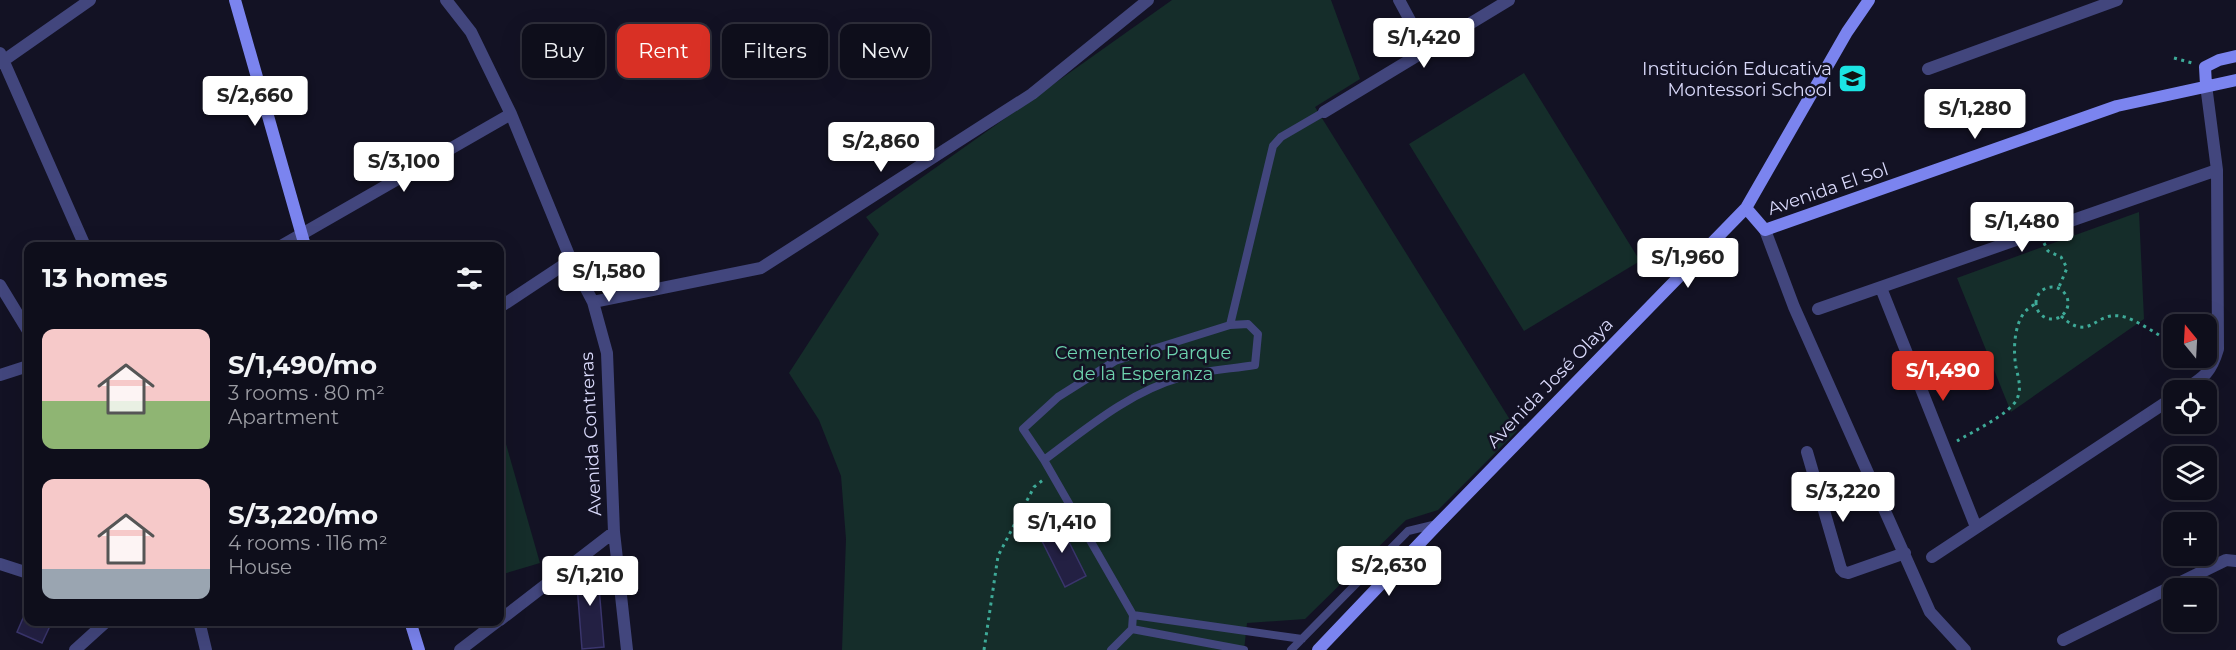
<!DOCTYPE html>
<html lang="en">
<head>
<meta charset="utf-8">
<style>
  body { margin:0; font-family:Montserrat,sans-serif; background:#1c1c28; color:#f1f3f6; height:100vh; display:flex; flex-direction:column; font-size:22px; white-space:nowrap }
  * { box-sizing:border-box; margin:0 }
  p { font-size:20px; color:#9b9ca3 }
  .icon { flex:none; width:33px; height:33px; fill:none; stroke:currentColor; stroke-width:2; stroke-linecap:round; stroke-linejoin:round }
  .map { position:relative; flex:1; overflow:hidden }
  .drawer { position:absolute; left:24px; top:242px; width:480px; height:384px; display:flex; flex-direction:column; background:#0e0e1b; border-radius:12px; box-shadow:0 6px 24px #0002,0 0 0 2px #2e2e3a }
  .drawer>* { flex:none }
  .guide { position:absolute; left:522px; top:24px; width:570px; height:54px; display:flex; gap:12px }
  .needle { width:39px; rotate:342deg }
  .buttons { position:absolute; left:2163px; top:314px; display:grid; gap:12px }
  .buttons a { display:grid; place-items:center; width:54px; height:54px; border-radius:12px; background:#0e0e1b; box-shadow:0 6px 24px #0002,0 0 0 2px #2e2e3a; font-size:30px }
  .price { position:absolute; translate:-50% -51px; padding:0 14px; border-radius:6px; background:#fff; color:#222; font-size:20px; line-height:39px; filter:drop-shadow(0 2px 3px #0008) }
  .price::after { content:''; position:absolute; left:50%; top:36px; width:18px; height:14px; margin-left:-9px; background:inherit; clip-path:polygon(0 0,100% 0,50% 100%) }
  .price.selected { background:#d93025; color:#fff }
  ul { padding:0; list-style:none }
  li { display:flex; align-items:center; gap:18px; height:150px; padding:0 18px }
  li span { display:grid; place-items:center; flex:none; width:168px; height:120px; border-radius:12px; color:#555 }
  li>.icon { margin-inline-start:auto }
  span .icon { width:72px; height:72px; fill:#fffc; stroke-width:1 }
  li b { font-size:26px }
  h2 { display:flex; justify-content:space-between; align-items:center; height:72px; padding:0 18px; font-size:26px }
  .pill { padding:0 21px; border-radius:12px; background:#0e0e1b; box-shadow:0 6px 24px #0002,0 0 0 2px #2e2e3a; font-size:21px; line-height:54px }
  .pill.selected { background:#d93025; color:#fff }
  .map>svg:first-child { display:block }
</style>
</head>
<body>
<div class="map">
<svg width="2236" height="650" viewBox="0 0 2236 650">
  <rect width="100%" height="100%" fill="#131224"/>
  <path fill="#152d2a" d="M1172,0H1331L1360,79L1315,107L1517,431L1438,510L1406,520L1305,619L1247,623L1244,650H842L846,539L841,476L819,420L789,373L879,234L866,217Z
    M1524,73L1640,261L1524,331L1409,144Z
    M2139,212L2144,319L2011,412L1957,278Z
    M500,423L540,563L500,575Z"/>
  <path fill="#232043" stroke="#3a356c" stroke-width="1.5" d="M1058,520L1086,576L1065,587L1037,531Z
    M597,563L604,647L582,649L576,572L586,564Z
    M24,616L28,617V621H37L50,626L42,643L17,632Z"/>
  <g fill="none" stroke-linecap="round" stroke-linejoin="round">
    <path stroke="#3eaa98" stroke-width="3" stroke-dasharray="3 4.5" stroke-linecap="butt" d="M2174,58L2192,63
      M2044,243L2048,251L2061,257L2067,268L2059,287
      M2036 303a16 16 0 1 1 32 0a16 16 0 1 1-32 0Z
      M2061,316C2090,343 2094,312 2120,316C2133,317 2161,337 2174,344
      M1957,441C1972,432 2010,414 2017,399C2022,388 2018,377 2016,367C2013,351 2014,326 2024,313C2027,309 2032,306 2035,304
      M984,650L998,556L1034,487L1043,480"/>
    <path stroke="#42467d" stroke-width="8" d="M1230,325L1273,146L1281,137L1324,112
      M1044,460C1087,428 1129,392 1182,377C1205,370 1231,369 1255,365L1258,334L1248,324L1230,325L1115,361L1058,397L1023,429L1044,460L1133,615L1132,629L1111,650
      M1133,615L1302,639
      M1132,629L1244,650
      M1291,650L1408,531L1437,524"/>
    <path stroke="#42467d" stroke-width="12" d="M446,0L471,32L511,114L571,260L593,302L607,353L614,532L627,650
      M1399,0L1426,50
      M0,53L85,246
      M0,63L90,0
      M1928,69L2117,0
      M1324,112L1509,0
      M1765,230L1794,307L1930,612L1965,650
      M281,246L511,114
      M0,285L28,331
      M1881,288L1976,527
      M593,302L761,268L1032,94L1148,0
      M500,307L571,260
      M1818,309L2217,170
      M0,375L28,366
      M2184,390C2204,377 2211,373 2218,349L2217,170L2206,85
      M1807,452L1841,569L1844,572L1848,573L1905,553
      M1932,557L2174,397
      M0,564L28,573
      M500,620L614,532
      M199,621L206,650
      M2063,640L2226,560L2236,561
      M75,650L107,621
      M460,650L498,621"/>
    <path stroke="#7b84ef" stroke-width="12" d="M235,0L305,246
      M2206,85L2205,67L2219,60L2236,56
      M1746,208L1765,230L2117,106L2236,80
      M410,621L419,650
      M1318,650L1438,524L1746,208L1847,32L1869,0"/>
  </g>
  <defs>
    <symbol id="school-square" viewBox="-11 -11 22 22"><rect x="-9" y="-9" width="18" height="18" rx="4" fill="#1be4e3" stroke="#131224"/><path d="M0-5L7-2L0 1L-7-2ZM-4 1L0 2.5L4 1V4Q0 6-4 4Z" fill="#111"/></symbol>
  </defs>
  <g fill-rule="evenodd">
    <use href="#school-square" x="1836" y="62" width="33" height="33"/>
  </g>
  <g text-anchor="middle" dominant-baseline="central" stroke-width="5" stroke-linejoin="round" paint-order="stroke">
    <g font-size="18" fill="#d9d9fa" stroke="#131224" text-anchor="end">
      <text x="1832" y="69">Institución Educativa<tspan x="1832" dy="21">Montessori School</tspan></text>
    </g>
    <g font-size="18" fill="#d9d9fa" stroke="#131224">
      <text transform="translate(1828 189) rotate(-19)">Avenida El Sol</text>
      <text transform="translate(1550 383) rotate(-46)">Avenida José Olaya</text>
      <text transform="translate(591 434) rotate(-93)">Avenida Contreras</text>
    </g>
    <g font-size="18" fill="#6dd2ae" stroke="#131224">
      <text x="1143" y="353">Cementerio Parque<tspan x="1143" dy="21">de la Esperanza</tspan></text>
    </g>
  </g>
</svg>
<div class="buttons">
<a><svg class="needle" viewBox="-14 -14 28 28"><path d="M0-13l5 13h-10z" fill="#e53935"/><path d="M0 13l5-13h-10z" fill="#9b9ca3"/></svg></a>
<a><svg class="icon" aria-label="locate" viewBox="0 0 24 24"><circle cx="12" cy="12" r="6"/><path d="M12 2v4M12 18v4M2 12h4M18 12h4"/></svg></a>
<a><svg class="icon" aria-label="layers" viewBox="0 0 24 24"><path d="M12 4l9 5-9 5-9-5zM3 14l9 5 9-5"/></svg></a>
<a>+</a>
<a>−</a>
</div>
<b class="price" style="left:1424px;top:69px">S/1,420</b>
<b class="price" style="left:255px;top:127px">S/2,660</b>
<b class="price" style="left:1975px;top:140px">S/1,280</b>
<b class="price" style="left:881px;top:173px">S/2,860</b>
<b class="price" style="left:404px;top:193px">S/3,100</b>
<b class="price" style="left:2022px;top:253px">S/1,480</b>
<b class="price" style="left:1688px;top:289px">S/1,960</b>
<b class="price" style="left:609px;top:303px">S/1,580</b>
<b class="price selected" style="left:1943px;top:402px">S/1,490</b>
<b class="price" style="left:1843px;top:523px">S/3,220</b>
<b class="price" style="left:1062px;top:554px">S/1,410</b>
<b class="price" style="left:1389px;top:597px">S/2,630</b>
<b class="price" style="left:590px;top:607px">S/1,210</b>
<div class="guide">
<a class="pill">Buy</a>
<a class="pill selected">Rent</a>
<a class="pill">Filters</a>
<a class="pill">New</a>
</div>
<section class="drawer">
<h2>13 homes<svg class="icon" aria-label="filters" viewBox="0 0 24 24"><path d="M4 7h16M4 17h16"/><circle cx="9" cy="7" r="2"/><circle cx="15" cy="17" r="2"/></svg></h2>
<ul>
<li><span style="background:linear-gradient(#f6c9c9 60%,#8fb573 0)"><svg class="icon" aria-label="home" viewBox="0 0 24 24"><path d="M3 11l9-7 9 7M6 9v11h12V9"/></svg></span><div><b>S/1,490/mo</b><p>3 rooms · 80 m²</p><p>Apartment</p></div></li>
<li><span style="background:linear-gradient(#f6c9c9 75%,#9aa5b1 0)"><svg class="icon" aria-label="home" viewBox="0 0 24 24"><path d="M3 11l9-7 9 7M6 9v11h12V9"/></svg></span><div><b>S/3,220/mo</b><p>4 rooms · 116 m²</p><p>House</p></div></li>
</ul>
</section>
</div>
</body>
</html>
